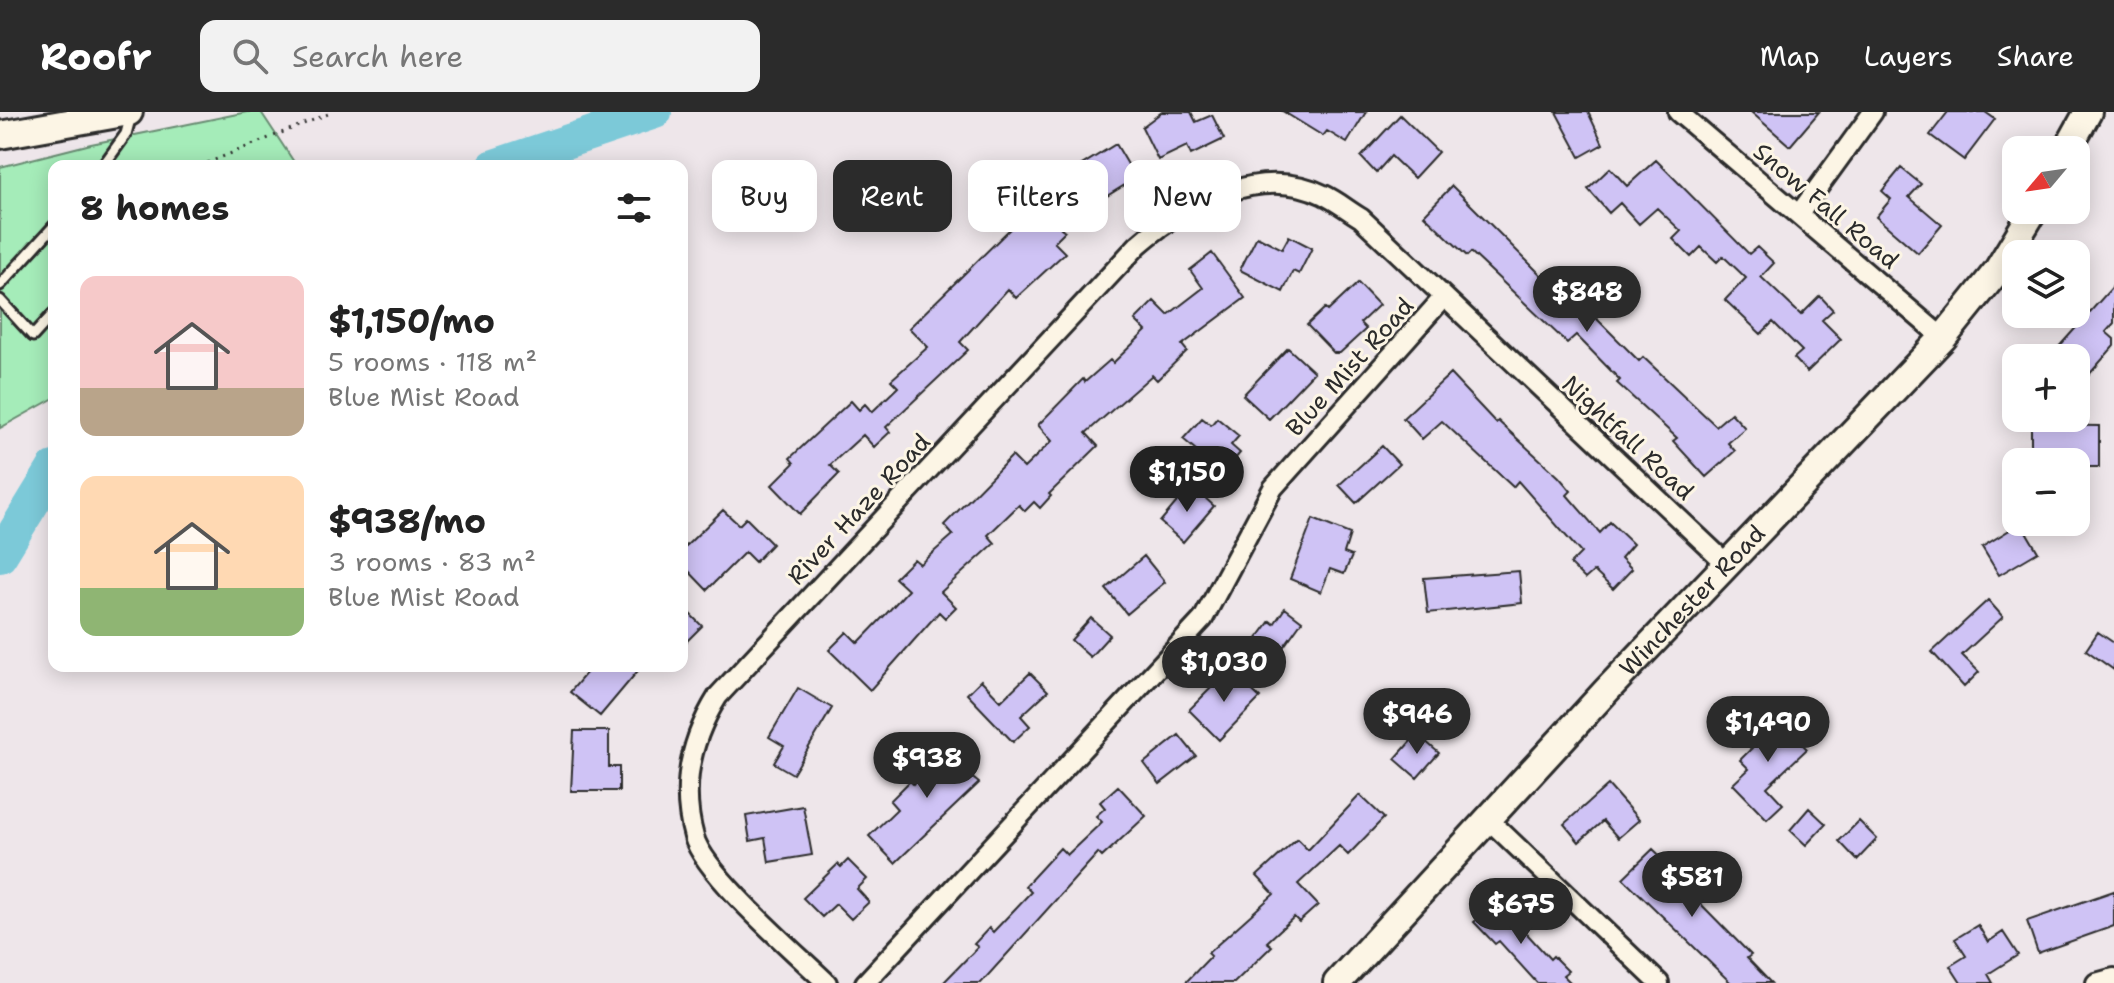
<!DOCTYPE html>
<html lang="en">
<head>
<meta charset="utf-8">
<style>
  body { margin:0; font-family:"Shantell Sans",sans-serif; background:#f2f2f2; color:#222; height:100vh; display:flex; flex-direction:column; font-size:30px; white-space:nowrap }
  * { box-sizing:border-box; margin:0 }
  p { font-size:26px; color:#767676 }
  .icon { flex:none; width:44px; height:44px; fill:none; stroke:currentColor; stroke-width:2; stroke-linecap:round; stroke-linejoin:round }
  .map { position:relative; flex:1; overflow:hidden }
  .side { position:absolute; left:48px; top:48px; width:640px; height:512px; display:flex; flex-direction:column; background:#fff; border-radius:16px; box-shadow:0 4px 20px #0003 }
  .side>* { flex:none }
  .hud { position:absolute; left:712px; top:48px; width:760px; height:72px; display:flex; gap:16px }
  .needle { width:52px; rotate:241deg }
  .fabs { position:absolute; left:2002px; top:24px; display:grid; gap:16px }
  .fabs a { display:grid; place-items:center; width:88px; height:88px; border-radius:16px; background:#fff; box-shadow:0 4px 20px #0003; font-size:40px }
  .price { position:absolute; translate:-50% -68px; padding:0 18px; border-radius:28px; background:#2b2b2b; color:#fff; font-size:26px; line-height:52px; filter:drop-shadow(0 2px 4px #0008) }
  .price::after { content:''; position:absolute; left:50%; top:48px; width:24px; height:18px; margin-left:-12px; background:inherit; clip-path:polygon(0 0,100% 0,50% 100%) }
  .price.selected { background:#222; color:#fff }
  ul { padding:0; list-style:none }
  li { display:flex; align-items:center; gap:24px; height:200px; padding:0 32px }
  li span { display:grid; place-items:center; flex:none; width:224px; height:160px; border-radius:16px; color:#555 }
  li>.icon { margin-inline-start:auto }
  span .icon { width:96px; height:96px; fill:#fffc; stroke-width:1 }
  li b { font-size:34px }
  h2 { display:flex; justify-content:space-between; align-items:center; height:96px; padding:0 32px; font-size:34px }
  .tag { padding:0 28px; border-radius:16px; background:#fff; box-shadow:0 4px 20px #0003; font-size:28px; line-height:72px }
  .tag.selected { background:#2b2b2b; color:#fff }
  header { display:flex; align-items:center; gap:48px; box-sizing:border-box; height:112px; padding:0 40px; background:#2b2b2b; color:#fff }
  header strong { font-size:38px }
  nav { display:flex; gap:44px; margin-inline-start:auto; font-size:28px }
  .search { width:560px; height:72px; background:#f2f2f2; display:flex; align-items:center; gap:20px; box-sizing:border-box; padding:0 28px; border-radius:16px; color:#767676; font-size:30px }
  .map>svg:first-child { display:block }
</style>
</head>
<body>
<header>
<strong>Roofr</strong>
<div class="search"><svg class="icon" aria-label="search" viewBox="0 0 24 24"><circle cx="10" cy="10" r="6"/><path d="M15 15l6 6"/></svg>Search here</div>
<nav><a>Map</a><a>Layers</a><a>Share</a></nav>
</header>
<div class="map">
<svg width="2114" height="871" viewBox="0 0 2114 871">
  <rect width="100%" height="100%" fill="#eee6ea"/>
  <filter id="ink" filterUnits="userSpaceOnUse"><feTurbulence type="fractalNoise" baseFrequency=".0125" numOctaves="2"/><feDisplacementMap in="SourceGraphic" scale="16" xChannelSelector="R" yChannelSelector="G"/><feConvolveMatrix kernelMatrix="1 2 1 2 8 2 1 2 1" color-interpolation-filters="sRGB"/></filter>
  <g filter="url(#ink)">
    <path fill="#a5ecb9" stroke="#688c72" stroke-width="2" d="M247,0H261L294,50L289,54H54V286L0,316V55L91,32Z"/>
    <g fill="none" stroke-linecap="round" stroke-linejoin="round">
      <path stroke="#7bc9d8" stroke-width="34" d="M494,54L655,0
        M0,444L54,356"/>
    </g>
    <path fill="#cfc3f5" stroke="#2b2b2b" stroke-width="2" d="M1162,0H1191L1196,10L1212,3L1224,27L1191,43L1187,34L1158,48L1142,15Z
      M1284,0H1366L1347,31L1327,19L1323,24Z
      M1556,0H1588L1603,32L1580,45Z
      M1751,0H1819L1790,34Z
      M1948,0H1985L1995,7L1964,48L1930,23Z
      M1400,3L1438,40L1414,66L1391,44L1376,61L1361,45Z
      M1116,32L1136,66L1102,87L1098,80L1081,90L1064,64Z
      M1656,48L1749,142L1757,135L1774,151L1761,165L1801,203L1820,184L1833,198L1822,208L1841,227L1807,260L1794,246L1802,239L1773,210L1761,222L1725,188L1746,166L1723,144L1717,150L1701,135L1691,145L1673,127L1681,119L1657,96L1639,112L1620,91L1609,101L1588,77L1610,56L1627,74Z
      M1901,56L1921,72L1909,85L1942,113L1918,141L1876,105L1891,87L1882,79Z
      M1452,74L1570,192L1576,186L1639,249L1643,245L1716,314L1731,301L1745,316L1728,331L1735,339L1706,365L1673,329L1677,326L1617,271L1620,268L1576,223L1567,231L1471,140L1467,144L1424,103Z
      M1041,79L1069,107L1061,116L1065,119L1054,130L1065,141L1016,186L1008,177L960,230L968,238L886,315L890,320L874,335L863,323L830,353L839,362L800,402L772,373L794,351L790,346L851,289L859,298L865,292L872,300L898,275L891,268L928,235L909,216L1013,114L1010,111Z
      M1257,124L1282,137L1289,124L1312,136L1299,162L1293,159L1283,180L1240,158Z
      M1212,141L1245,186L1182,233L1187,239L1157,268L1152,263L1086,321L1098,334L1049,382L1051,384L1040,396L1034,390L1025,399L1019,393L988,423L995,431L941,480L956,495L945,506L939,500L870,578L829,538L847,520L858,531L886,502L908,478L895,466L914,447L920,452L953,423L944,413L1012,344L1024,356L1052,329L1038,313L1083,267L1085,270L1110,248L1113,251L1146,219L1135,208L1154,189L1168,203L1203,176L1190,158Z
      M1358,171L1379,193L1360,211L1366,217L1340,241H1334L1307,213L1325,196L1328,199Z
      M2114,173V211L2106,220L2114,227V234L2087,265L2076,255V246H2065L2056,238Z
      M1288,236L1314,260L1269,307L1243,283Z
      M1450,262L1496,311L1498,309L1559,365L1571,379L1567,383L1600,421L1610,410L1633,432L1621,446L1632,457L1613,477L1594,459L1585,467L1570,452L1581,441L1518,369L1513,375L1442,309L1422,327L1403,306Z
      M1202,306L1211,313L1217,306L1239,324L1231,333L1240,341L1223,361L1183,327Z
      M2031,313L2099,314V355H2076V350H2031Z
      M1382,334L1399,352L1356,391L1339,373Z
      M1191,373L1214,394L1183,430L1160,410Z
      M723,398L739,413L746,406L772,432L755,450L745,440L707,478L682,452V438Z
      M1313,407L1350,422L1344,441L1352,444L1344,462L1330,457L1321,480L1290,467Z
      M2021,411L2038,440L1999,463L1982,435Z
      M1144,444L1165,470L1127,502L1106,477Z
      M1519,459L1522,491L1428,501L1424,466Z
      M1988,488L2003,505L1962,543L1979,560L1964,575L1932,540Z
      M682,494L702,514L682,534Z
      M1285,496L1302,509L1269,555L1248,539L1270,509L1274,512Z
      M1091,506L1110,523L1090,545L1071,528Z
      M2098,520L2114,531V558L2086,538Z
      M592,554H642L600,604L570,580Z
      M1230,557L1260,586L1219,628L1189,598Z
      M1030,561L1048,579L1021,604L1030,614L1013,630L967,582L981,568L1001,589Z
      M798,576L832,596L793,662L774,651L784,634L769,625Z
      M1774,602L1807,637L1767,675L1783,692L1767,707L1733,672L1749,657L1740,648L1757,631L1750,624Z
      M574,619H609V655H619V679H571Z
      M1417,622L1439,641L1417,666L1395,647Z
      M956,623L979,644L965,660L979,671L895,751L869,724L897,697L890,689L910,669L913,672Z
      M1179,623L1196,644L1160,672L1144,651Z
      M1608,673L1639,708L1618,726L1603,709L1579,730L1564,712Z
      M1118,674L1146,704L1102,745L1098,741L981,871H943L978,835L974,832L989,816L993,820L1031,780L1025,774L1060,736L1067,743L1102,710L1096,704L1105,696L1100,690Z
      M1360,683L1384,706L1348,743L1339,734L1298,772L1318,793L1299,810L1294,805L1267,830L1272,834L1234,871H1185L1211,844L1208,841L1274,782L1257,764L1297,727L1308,738Z
      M803,694L812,743L769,750L765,726L750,729L746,704Z
      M1809,696L1826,712L1806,733L1790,718Z
      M1859,709L1877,727L1857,748L1839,729Z
      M1653,737L1695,777L1690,781L1751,843L1747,846L1771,871H1731L1623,766Z
      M848,748L867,767L857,777L869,790L851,807L836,792L822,805L803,786L838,752L841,755Z
      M2114,779V814L2038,841L2027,809Z
      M1497,789L1550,847L1553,844L1568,859L1563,863L1571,871H1537L1499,829L1495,832L1474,810Z
      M1978,813L1988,830L2003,820L2018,843L1988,862L1993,871H1961L1950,854L1966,844L1955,827Z"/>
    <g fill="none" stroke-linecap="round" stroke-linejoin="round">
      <defs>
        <path id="lane" d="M103,54L126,22L131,3
          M0,173L54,114
          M0,188L33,224L54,201"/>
        <path id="street" d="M1678,0L1943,226
          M1799,102L1873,0
          M1488,707L1659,871
          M827,871C796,841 705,763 694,725C680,675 691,627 718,584L1138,133C1186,91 1261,52 1324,83C1337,89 1349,99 1361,106L1729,454
          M865,871L1203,507L1273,376L1443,186
          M2096,871L2114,866"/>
        <g id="secondary">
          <path d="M0,23L129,0"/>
          <path d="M2067,38L2088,0"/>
          <path id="s1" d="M1337,871L1607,578L1943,226L1997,159L2034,98"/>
        </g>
      </defs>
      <use href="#lane" stroke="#2b2b2b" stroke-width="15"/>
      <use href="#street" stroke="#2b2b2b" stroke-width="24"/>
      <use href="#secondary" stroke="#2b2b2b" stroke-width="32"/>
      <path stroke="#2b2b2b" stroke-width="3" stroke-dasharray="2 6" stroke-linecap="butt" d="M200,54L333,0"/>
      <use href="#lane" stroke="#fcf5e5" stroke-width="9"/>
      <use href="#street" stroke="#fcf5e5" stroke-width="18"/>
      <use href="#secondary" stroke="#fcf5e5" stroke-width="26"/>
    </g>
  </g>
  <g text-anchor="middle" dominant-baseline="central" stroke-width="6" stroke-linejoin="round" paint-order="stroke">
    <g font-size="24" fill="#2b2b2b" stroke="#fcf5e5">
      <text transform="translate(1826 94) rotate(40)">Snow Fall Road</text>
      <text transform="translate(1350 255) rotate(-48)">Blue Mist Road</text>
      <text transform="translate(1628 326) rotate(43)">Nightfall Road</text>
      <text transform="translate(859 397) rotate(-47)">River Haze Road</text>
      <text stroke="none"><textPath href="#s1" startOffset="522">Winchester Road</textPath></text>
    </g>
  </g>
</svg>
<div class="fabs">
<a><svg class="needle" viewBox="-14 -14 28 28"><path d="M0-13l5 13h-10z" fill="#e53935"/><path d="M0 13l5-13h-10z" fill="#767676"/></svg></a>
<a><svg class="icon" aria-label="layers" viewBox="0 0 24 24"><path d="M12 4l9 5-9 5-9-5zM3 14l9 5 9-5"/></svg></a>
<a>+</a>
<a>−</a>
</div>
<b class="price" style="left:1587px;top:222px">$848</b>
<b class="price selected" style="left:1187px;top:402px">$1,150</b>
<b class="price" style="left:1224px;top:592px">$1,030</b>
<b class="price" style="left:1417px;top:644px">$946</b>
<b class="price" style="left:1768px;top:652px">$1,490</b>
<b class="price" style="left:927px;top:688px">$938</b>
<b class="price" style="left:1692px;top:807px">$581</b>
<b class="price" style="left:1521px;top:834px">$675</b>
<div class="hud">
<a class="tag">Buy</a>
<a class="tag selected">Rent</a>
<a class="tag">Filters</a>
<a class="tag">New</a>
</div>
<section class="side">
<h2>8 homes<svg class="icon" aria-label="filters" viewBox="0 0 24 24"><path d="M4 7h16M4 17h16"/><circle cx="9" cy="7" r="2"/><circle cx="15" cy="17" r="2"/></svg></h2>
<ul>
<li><span style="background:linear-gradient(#f6c9c9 70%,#b9a48a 0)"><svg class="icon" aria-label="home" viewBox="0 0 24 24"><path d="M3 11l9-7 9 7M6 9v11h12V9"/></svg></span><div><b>$1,150/mo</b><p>5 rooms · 118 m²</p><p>Blue Mist Road</p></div></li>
<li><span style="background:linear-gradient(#ffd9b3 70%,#8fb573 0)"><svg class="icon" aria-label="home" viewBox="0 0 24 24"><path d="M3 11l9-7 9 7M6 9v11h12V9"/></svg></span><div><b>$938/mo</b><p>3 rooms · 83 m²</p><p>Blue Mist Road</p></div></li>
</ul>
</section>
</div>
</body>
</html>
